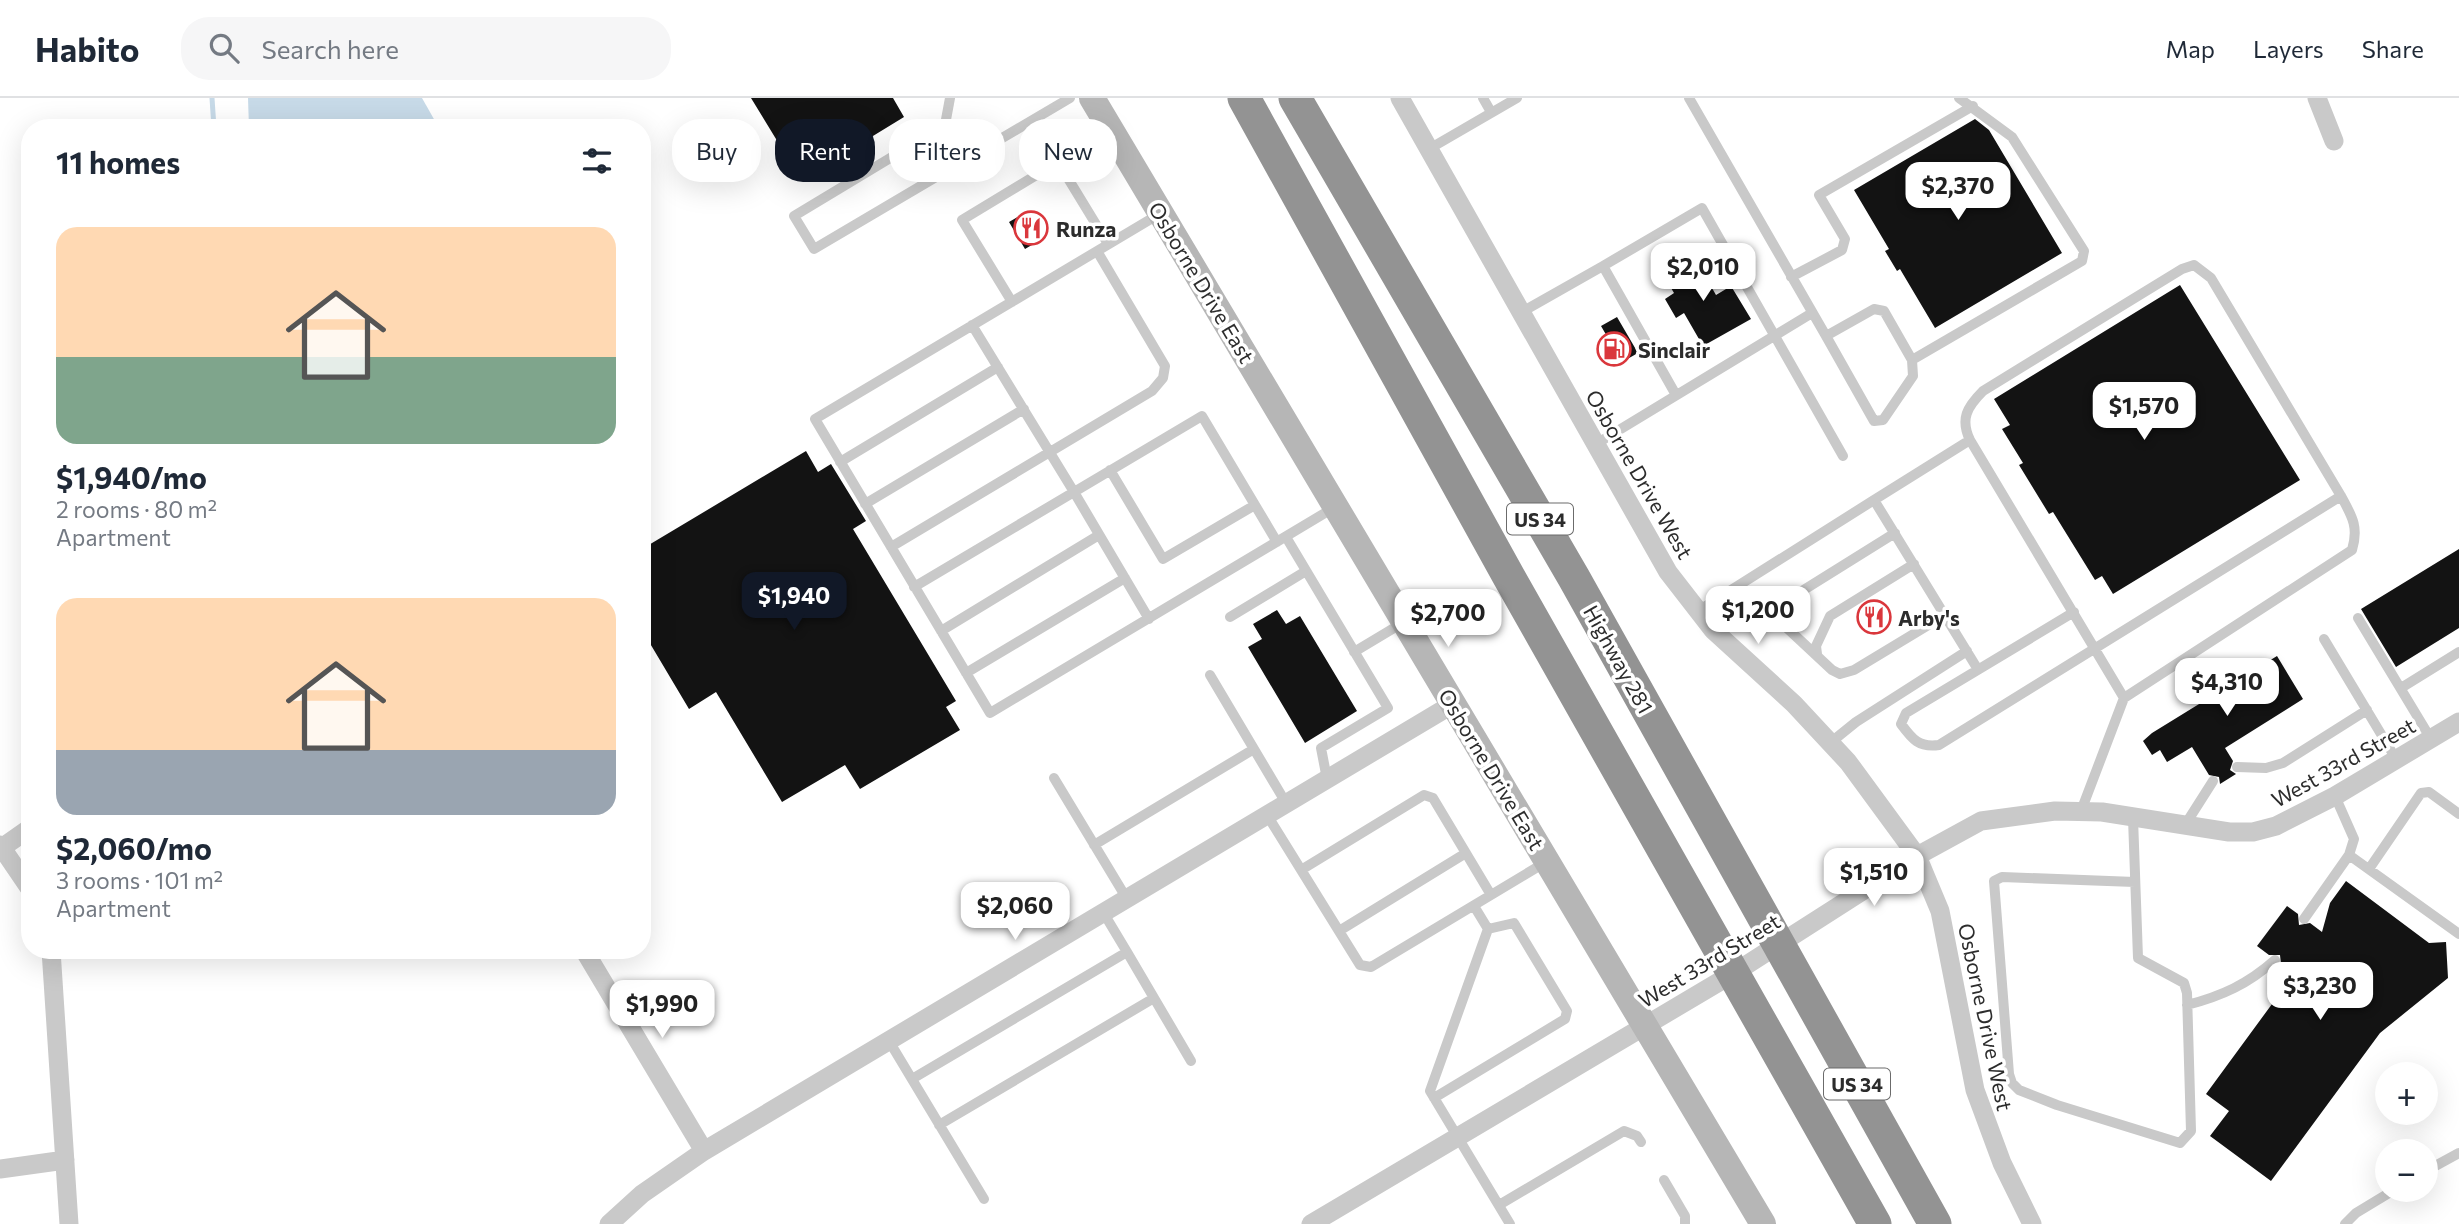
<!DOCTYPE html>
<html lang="en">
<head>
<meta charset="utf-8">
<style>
  body { margin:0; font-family:Commissioner,sans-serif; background:#f6f6f7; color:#1f2937; height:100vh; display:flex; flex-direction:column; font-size:26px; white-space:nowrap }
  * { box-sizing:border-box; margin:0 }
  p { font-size:23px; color:#747a83 }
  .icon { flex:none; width:38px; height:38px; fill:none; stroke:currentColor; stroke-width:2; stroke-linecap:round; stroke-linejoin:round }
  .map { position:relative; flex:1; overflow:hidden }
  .side { position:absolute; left:21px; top:21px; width:630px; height:840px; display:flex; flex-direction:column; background:#fff; border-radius:28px; box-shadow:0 7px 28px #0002 }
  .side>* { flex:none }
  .top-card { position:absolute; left:672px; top:21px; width:665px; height:63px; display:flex; gap:14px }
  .fabs { position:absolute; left:2375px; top:964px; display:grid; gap:14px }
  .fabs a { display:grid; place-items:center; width:63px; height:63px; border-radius:50%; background:#fff; box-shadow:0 7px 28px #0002; font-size:35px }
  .price { position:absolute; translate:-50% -60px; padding:0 16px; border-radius:14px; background:#fff; color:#222; font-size:23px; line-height:46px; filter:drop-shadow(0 2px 4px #0008) }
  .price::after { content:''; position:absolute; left:50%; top:42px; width:21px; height:16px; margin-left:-10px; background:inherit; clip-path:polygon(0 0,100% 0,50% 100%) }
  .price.active { background:#111827; color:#fff }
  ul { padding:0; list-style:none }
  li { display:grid; align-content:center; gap:14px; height:371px; padding:0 35px }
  li span { display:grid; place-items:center; height:217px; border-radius:21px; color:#555 }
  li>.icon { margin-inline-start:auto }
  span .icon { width:126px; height:126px; fill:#fffc; stroke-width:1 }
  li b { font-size:30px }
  h2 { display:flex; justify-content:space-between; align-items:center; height:84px; padding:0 35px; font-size:30px }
  .pill { padding:0 24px; border-radius:28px; background:#fff; box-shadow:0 7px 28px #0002; font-size:24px; line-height:63px }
  .pill.active { background:#111827; color:#fff }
  header { display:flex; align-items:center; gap:42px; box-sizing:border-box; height:98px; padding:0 35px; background:#fff; border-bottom:2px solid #e0e1e3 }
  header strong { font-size:33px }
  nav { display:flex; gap:38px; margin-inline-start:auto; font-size:24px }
  .search { width:490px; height:63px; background:#f6f6f7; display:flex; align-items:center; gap:18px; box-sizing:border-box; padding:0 24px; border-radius:28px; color:#747a83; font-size:26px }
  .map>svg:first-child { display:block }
</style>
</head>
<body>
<header>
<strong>Habito</strong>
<div class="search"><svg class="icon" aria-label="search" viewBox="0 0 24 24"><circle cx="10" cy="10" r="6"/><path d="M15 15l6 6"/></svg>Search here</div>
<nav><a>Map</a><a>Layers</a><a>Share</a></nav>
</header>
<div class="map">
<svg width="2459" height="1126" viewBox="0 0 2459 1126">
  <rect width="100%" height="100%" fill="#fff"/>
  <path fill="#c7dae8" d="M248,0H422L439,30H249Z"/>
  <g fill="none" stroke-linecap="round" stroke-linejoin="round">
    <path stroke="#c7dae8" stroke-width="5" d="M212,0L214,30"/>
  </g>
  <path fill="#131313" d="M751,0H893L904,19L801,82Z
    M1975,21L1989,32L2062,155L1935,230L1900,171L1897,173L1885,153L1889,151L1854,92Z
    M1026,114L1042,141L1025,151L1009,124Z
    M1683,157L1697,182L1705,178L1716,197L1731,188L1751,221L1703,248L1684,215L1676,220L1665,201L1674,195L1660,171Z
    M2180,187L2300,382L2113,496L2102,478L2095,482L2053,414L2049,416L2019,367L2023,365L2002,331L2010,327L1994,301Z
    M1617,219L1638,255L1622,264L1601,228Z
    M806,353L818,374L831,366L866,423L853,431L956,603L946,609L960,632L860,691L845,667L782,704L716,594L689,611L642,532V451Z
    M2459,451V530L2396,569L2361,511Z
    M1277,512L1286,526L1300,518L1357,613L1305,645L1248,549L1262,541L1253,526Z
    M2277,558L2303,601L2225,650L2233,663L2230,672L2236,676L2220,686L2219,679L2209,677L2192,649L2167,664L2160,652L2152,657L2143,643L2152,635Z
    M2346,783L2429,845L2446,844L2448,880L2380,935L2271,1083L2210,1038L2229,1013L2206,996L2294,876L2281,866L2280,857H2269L2257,848L2287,808L2298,816L2299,827L2310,825L2322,834L2330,805Z"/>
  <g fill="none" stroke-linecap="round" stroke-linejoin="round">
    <path stroke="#c9c9c9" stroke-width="10" d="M950,0L945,27L965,63
      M1483,0L1491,14
      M1689,0L1826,238L1874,211L1884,213L1912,262L2082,163L2084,153L2012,39L1959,0
      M945,27L794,118L814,151L1070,0
      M1429,51L1517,0
      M1161,115L815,321L990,615L1335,409
      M1603,168L1702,110L1843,358
      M1791,179L1842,152L1845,141L1819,97L1973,8
      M1012,204L962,122L1058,64L1108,146
      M1522,214L1603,168L1676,297
      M1826,238L1874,323L1883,322L1913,278L1912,262
      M1596,346L1812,215
      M840,364L998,269
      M1110,372L1163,461L1255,407
      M1874,402L1970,342
      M865,406L1024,311
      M1895,435L1786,503L1782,521L1787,530L1832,572L1840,576L1854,572L1945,517
      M1286,439L1388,610L1321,650L1327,681
      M891,449L1152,293L1163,280L1165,268L1097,153
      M914,489L1074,394L972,227
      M1698,513L1874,402L1977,570
      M2074,514L1906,615L1901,626C1912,641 1919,650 1939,647L2341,398
      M1230,519L1306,473
      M2358,520L2431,641
      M1149,521L1074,394L1202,318L1277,444
      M941,533L1099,437
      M2324,541L2396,661
      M1354,554L1404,524
      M1817,556L1816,548L1830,518L1914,466
      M966,575L1125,480
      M1210,577L1286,705
      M2401,590L2459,554
      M1830,645L1856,624L1967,553
      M2237,669L2266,670L2283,665L2367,612
      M1054,680L1127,801
      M2081,713L2124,600L2352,452C2359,429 2352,418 2341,398L2211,180L2194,167L2182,171L1983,293C1967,309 1960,321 1970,342L2124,600
      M1267,717L1360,867L1371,869L1546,764
      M2133,720L2138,860L2184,885L2187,895L2191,1033L2180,1045L2057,1007L2019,992L2012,985L2009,976L1994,783L2002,779L2135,784
      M2185,727L2213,683
      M1094,747L1254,651
      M2349,757L2459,836
      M2369,771L2421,695L2429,694L2459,716
      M1301,772L1424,697L1433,700L1491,797
      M1474,808L1488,831L1430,993L1510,1126
      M2304,821L2349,757L2354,741L2335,698
      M1339,833L1466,755
      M1154,900L1191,963
      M2187,907C2222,898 2248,886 2275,862
      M889,943L984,1101
      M912,981L1127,854L1103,814
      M1434,1000L1565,921L1567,913L1514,825L1488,831
      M939,1027L1154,900L1127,854
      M2426,1073L2459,1055
      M1664,1082L1685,1118V1126
      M1499,1107L1624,1033L1637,1038L1641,1044
      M2345,1126L2356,1115L2394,1092"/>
    <path stroke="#c9c9c9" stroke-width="19" d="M1400,0L1668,474L1713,532L1794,606L1848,664L1917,758L1940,813L1975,992L2002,1065L2032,1126
      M2317,0L2334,43
      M0,747L30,791
      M0,751L30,730
      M51,852L69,1126
      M584,852L704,1053
      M0,1071L65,1062
      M609,1126L642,1096L704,1053L1453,606
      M1311,1126L1734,875L1917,758L1981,723L2055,713L2102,714L2229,734H2253L2276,728L2335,698L2459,624"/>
    <path stroke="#b6b6b6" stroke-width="26" d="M1092,0L1763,1126"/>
    <path stroke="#939393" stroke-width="33" d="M1244,0L1509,479L1875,1126
      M1295,0L1574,480L1935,1126"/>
  </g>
  <defs>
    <symbol id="restaurant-ring" viewBox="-11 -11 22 22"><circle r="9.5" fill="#fff" stroke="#da373c" stroke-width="1.5"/><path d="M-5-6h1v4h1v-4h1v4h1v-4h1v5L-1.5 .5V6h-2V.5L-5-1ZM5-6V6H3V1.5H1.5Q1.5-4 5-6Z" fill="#da373c"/></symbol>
    <symbol id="fuel-ring" viewBox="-11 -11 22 22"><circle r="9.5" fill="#fff" stroke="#da373c" stroke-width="1.5"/><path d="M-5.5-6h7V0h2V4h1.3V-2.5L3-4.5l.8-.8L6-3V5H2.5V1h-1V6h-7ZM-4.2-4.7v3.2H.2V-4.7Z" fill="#da373c"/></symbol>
  </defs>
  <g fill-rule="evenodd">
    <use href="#restaurant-ring" x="1012" y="111" width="38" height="38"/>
    <use href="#fuel-ring" x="1595" y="232" width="38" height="38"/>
    <use href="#restaurant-ring" x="1855" y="500" width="38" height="38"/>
  </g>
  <g text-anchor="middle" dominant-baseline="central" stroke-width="7" stroke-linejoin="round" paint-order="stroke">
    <g fill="#fff" stroke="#6b6b6b" stroke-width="2">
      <rect x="1507" y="405.5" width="66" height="31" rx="5"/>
      <rect x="1824" y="970.5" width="66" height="31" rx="5"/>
    </g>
    <g font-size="19" font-weight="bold" fill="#2c2c2c">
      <text x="1540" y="421">US 34</text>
      <text x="1857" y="986">US 34</text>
    </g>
    <g font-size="21" font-weight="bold" fill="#2c2c2c" stroke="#fff" text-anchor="start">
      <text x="1056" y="130">Runza</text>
      <text x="1638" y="251">Sinclair</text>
      <text x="1898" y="519">Arby's</text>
    </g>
    <g font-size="21" fill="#2c2c2c" stroke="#fff">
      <text transform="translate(1202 184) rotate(59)">Osborne Drive East</text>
      <text transform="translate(1640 376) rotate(60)">Osborne Drive West</text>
      <text transform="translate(1619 561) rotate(61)">Highway 281</text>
      <text transform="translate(2343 664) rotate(-29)">West 33rd Street</text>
      <text transform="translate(1492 671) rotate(59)">Osborne Drive East</text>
      <text transform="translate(1709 862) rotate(-31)">West 33rd Street</text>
      <text transform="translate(1986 919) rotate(78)">Osborne Drive West</text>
    </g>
  </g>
</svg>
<div class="fabs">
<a>+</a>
<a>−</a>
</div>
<b class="price" style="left:1958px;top:124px">$2,370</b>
<b class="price" style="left:1703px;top:205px">$2,010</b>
<b class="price" style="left:2144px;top:344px">$1,570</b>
<b class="price active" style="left:794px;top:534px">$1,940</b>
<b class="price" style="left:1758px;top:548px">$1,200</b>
<b class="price" style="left:1448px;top:551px">$2,700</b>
<b class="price" style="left:2227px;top:620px">$4,310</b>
<b class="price" style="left:1874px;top:810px">$1,510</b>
<b class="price" style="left:1015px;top:844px">$2,060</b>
<b class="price" style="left:2320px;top:924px">$3,230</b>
<b class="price" style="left:662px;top:942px">$1,990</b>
<div class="top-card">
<a class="pill">Buy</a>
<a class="pill active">Rent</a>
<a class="pill">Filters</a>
<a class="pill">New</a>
</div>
<section class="side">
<h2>11 homes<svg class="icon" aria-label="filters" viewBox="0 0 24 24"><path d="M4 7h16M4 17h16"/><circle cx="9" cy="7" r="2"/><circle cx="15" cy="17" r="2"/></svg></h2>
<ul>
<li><span style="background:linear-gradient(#ffd9b3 60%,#7fa58c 0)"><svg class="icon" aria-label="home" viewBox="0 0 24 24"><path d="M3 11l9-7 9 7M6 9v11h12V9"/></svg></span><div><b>$1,940/mo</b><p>2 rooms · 80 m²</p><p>Apartment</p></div></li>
<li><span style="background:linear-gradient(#ffd9b3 70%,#9aa5b1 0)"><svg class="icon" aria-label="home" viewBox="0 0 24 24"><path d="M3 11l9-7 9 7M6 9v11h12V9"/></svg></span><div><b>$2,060/mo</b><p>3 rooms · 101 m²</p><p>Apartment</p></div></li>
</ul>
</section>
</div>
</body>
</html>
